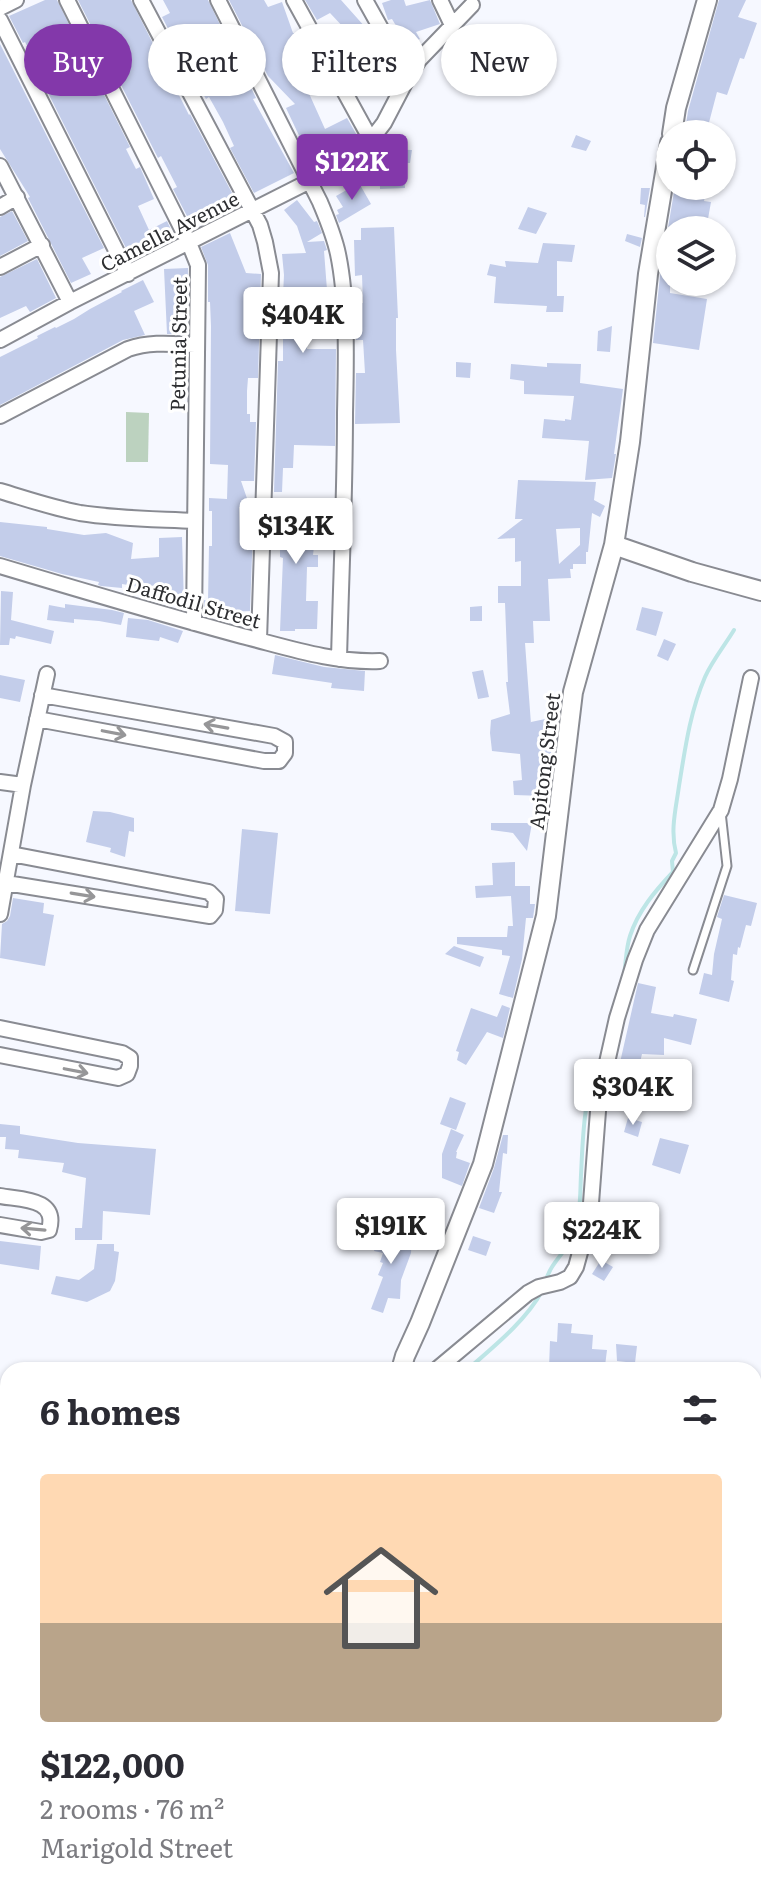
<!DOCTYPE html>
<html lang="en">
<head>
<meta charset="utf-8">
<style>
  body { margin:0; font-family:Literata,serif; background:#f7f7f7; color:#2b2b33; height:100vh; display:flex; flex-direction:column; font-size:30px; white-space:nowrap }
  * { box-sizing:border-box; margin:0 }
  p { font-size:26px; color:#7c7c81 }
  .icon { flex:none; width:44px; height:44px; fill:none; stroke:currentColor; stroke-width:2; stroke-linecap:round; stroke-linejoin:round }
  .map { position:relative; flex:1; overflow:hidden }
  .details { position:absolute; left:0px; top:1362px; width:762px; height:536px; display:flex; flex-direction:column; background:#fff; border-radius:24px 24px 0 0; box-shadow:0 2px 6px #0004 }
  .details>* { flex:none }
  .guide { position:absolute; left:24px; top:24px; width:714px; height:72px; display:flex; gap:16px }
  .fabs { position:absolute; left:656px; top:120px; display:grid; gap:16px }
  .fabs a { display:grid; place-items:center; width:80px; height:80px; border-radius:50%; background:#fff; box-shadow:0 2px 6px #0004; font-size:40px }
  .price { position:absolute; translate:-50% -68px; padding:0 18px; border-radius:8px; background:#fff; color:#222; font-size:26px; line-height:52px; filter:drop-shadow(0 2px 4px #0008) }
  .price::after { content:''; position:absolute; left:50%; top:48px; width:24px; height:18px; margin-left:-12px; background:inherit; clip-path:polygon(0 0,100% 0,50% 100%) }
  .price.current { background:#8338aa; color:#fff }
  ul { padding:0; list-style:none }
  li { display:grid; align-content:center; gap:16px; height:424px; padding:0 40px }
  li+li { border-top:2px solid #e1e1e2 }
  li span { display:grid; place-items:center; height:248px; border-radius:8px; color:#555 }
  li>.icon { margin-inline-start:auto }
  span .icon { width:144px; height:144px; fill:#fffc; stroke-width:1 }
  li b { font-size:34px }
  h2 { display:flex; justify-content:space-between; align-items:center; height:96px; padding:0 40px; font-size:34px }
  .tag { padding:0 28px; border-radius:36px; background:#fff; box-shadow:0 2px 6px #0004; font-size:28px; line-height:72px }
  .tag.current { background:#8338aa; color:#fff }
  .map>svg:first-child { display:block }
</style>
</head>
<body>
<div class="map">
<svg width="761" height="1898" viewBox="0 0 761 1898">
  <rect width="100%" height="100%" fill="#f6f8ff"/>
  <path fill="#bcd2bf" d="M126,412L149,413L148,462H126Z"/>
  <g fill="none" stroke-linecap="round" stroke-linejoin="round">
    <path stroke="#bde5e6" stroke-width="4" d="M624,975C626,962 626,948 630,936C638,911 655,891 673,872L672,861L676,853C670,830 676,808 679,786C685,749 690,712 705,677C712,661 725,645 734,630
      M545,1283C551,1260 569,1251 575,1230C581,1213 580,1193 581,1175C583,1137 583,1095 601,1060
      M467,1370C492,1348 526,1321 542,1291"/>
  </g>
  <path fill="#c3cdea" fill-rule="evenodd" d="M45,0H57L130,147L126,149L136,169L140,167L154,199L138,206L149,230L167,221L175,238L132,260L44,85L47,83L25,42L23,43L9,16Z
    M78,0H131L189,115L190,114L239,206L210,220L205,210L188,218L173,189L177,187L161,156L158,158Z
    M163,0H208L256,98L253,99L294,173L254,193L230,148L234,146L223,122L209,97L206,99L196,82L162,17L170,13Z
    M229,0H264L268,7L282,2L293,33H294L308,63L311,62L319,85L307,89L325,129L347,118L359,139L336,154L335,151L312,163L286,108L295,104L268,76Z
    M305,0H341L374,37L386,68L394,82L390,89L379,96L361,65L357,67L349,49L360,45L330,13L317,20Z
    M391,0H404L406,6L430,0L440,24L416,32L420,39L408,46L392,19L388,20L382,3Z
    M719,0H746L738,17L757,23L744,59L740,58L727,95L717,92L706,134H696L685,131L688,111Z
    M0,44L104,248L82,258L91,274L71,283L28,198L30,197L0,149Z
    M576,135L591,141L586,151L571,147Z
    M379,149L412,150L410,163H404L405,188L380,189Z
    M359,183L371,204L339,223L336,215L339,214L337,210L343,207L336,196Z
    M675,186H707L704,201L711,202L706,230H670V293L707,299L699,350L653,343L660,276Z
    M641,188H650L645,217H644L645,205L640,204Z
    M297,200L314,222L317,221L322,233L307,242L324,241L327,250L324,251L327,290H307V349H336L335,446L294,445L293,468H283L282,492H274L278,361H283V337H279L280,315H282L284,275L282,254L306,253L297,226L284,210Z
    M528,207L547,213L536,234L518,229Z
    M12,211L28,241L0,256V217Z
    M394,227L398,318H396V350L400,423L355,424L356,373H365L363,340H356L357,303H363L362,275L355,276L354,240H361V228Z
    M230,233L246,273L261,274L258,378H248L247,391V414H250V422H256L254,481H241L250,507H239L240,530H253L250,611L227,612L226,616L204,615V600L208,601L209,546H212V511H209V498L227,499L228,465L210,464L211,326L210,302H208V265L201,247Z
    M627,234L642,238L640,247L625,241Z
    M543,243L575,245L572,262L557,261V296H564L563,312H546L547,306L494,303L496,277L487,275L490,264L506,267L505,261L538,263Z
    M37,259L56,298L30,312L26,306L0,318V277Z
    M188,268L187,334H167L164,269Z
    M143,280L154,302L134,311L145,335L123,340L0,405V357L38,338L37,336L55,327L56,328L74,319L90,309L122,292L121,291Z
    M612,326L610,352L597,351L598,331Z
    M456,362L471,363L470,378L456,377Z
    M547,363L581,364L580,383L623,389L614,454H616L612,478L585,480L589,441L542,438L544,419L565,421V419L571,420L574,396L524,394V381L510,379L511,364L547,367Z
    M518,480L596,482L594,500L605,506L600,517L592,513L588,552H586V564H573V569H570L571,578L548,579L550,621H533L534,643H525L531,724V722L550,718L552,728L551,755L548,754L549,772H544V796L514,795L513,781L522,780L520,754L492,751L490,733L491,720L510,714L506,682H508L505,603H498V586H521V561L515,562V538L497,539L523,519H515ZM580,528V545L559,564L556,529Z
    M276,500L302,501V523L317,521L313,555H318V567H307L306,601H318L317,629H295V631H280L283,558L280,557V534H274Z
    M0,522L47,527V529L84,535L106,533L133,543L131,559L159,557V538L182,537L184,604H163V591L122,584V588L101,586L98,585L99,582L62,574L0,556Z
    M1,591L13,592L11,620L54,631L51,644L16,636L15,639L10,638L9,645H0Z
    M65,604L112,610L124,613L121,625L99,621L74,619V623L47,620L49,605L65,608Z
    M482,606V621H470V607Z
    M642,607L663,612L656,636L636,630Z
    M128,618L148,620L183,631L178,643L160,637L159,641L126,637Z
    M664,639L676,644L668,661L657,656Z
    M275,655L324,667L365,671L364,691L331,688L332,683L272,674Z
    M483,670L489,697L478,699L472,672Z
    M0,675L25,680L20,702L0,698Z
    M93,811L110,812L134,818V832L129,831L125,857L110,852L111,848L86,842Z
    M491,823H532L527,851L513,833L491,830Z
    M242,829L278,833L270,914L235,911Z
    M515,862V886H530V904H535L533,918H526L522,959L513,998L499,994L510,956L502,955V950L457,944V937H507L508,926H513L511,896L476,898L475,886L493,885L492,863Z
    M724,895L757,903L751,926L746,925L740,948L738,947L737,955L733,954L731,980L734,981L729,1002L699,994L704,973L712,975L714,954L722,919L717,917Z
    M13,898L44,903L43,913L54,915L45,966L0,958L2,924L7,921L10,916Z
    M454,946L484,957L480,967L445,954Z
    M638,983L656,987L651,1013L673,1017L674,1014L697,1019L691,1045L664,1038V1055L642,1054L638,1071L619,1067Z
    M502,1005L510,1008L503,1038L487,1032L466,1065L457,1060L459,1052L456,1051L471,1008L497,1017Z
    M450,1097L466,1103L456,1130L440,1124Z
    M628,1118L642,1122L638,1137L624,1132Z
    M0,1124L20,1126V1134L78,1143L156,1149L150,1215L103,1211L102,1240H75V1228H82L86,1178L62,1172L64,1163L18,1158L19,1150L5,1149L6,1137H0Z
    M451,1129L464,1135L456,1152H457L456,1158L470,1163L462,1186L442,1178V1154Z
    M503,1135H508L507,1154L503,1153L499,1192H502L494,1213L479,1208L494,1168Z
    M660,1138L689,1145L680,1174L652,1165Z
    M379,1228L397,1232L396,1236L412,1237L411,1253L401,1280L400,1299L388,1298L383,1313L371,1309L383,1277L378,1275L383,1263L380,1262L383,1253L374,1251Z
    M473,1236L491,1242L486,1256L468,1250Z
    M0,1241L41,1246L39,1270L0,1264Z
    M97,1244H114V1251L119,1252L115,1281L110,1291L87,1302L51,1294L56,1276L79,1280L94,1269Z
    M601,1260L613,1267L604,1281L592,1274Z
    M558,1323L572,1324L571,1333L593,1335L592,1349L607,1350L605,1366L563,1363L562,1368H549L550,1341L557,1342Z
    M616,1344L637,1346L635,1363L617,1361Z"/>
  <g fill="none" stroke-linecap="round" stroke-linejoin="round">
    <defs>
      <path id="service" d="M693,970L727,866L721,812"/>
      <path id="minor" d="M67,0L189,243L198,265L194,623
        M141,0L260,225L265,242L271,273L259,640
        M218,0L320,202C327,219 334,235 338,254C348,302 346,364 345,413C345,495 341,577 339,659
        M294,0L371,140
        M365,0L408,77
        M440,0L452,25
        M0,8L16,0
        M0,20L128,274
        M0,166L70,302
        M0,207L17,197
        M0,267L42,245
        M0,340L70,302L310,181L357,153L367,145L384,123L408,77L419,60L472,5
        M0,416L128,349C151,341 173,344 197,345
        M0,491C27,499 53,508 80,513C118,519 157,519 195,521
        M0,566C80,590 161,614 242,636C286,647 333,663 380,661
        M37,719L264,761H279L285,753V742L274,736L42,695
        M0,782L23,785
        M6,883L210,916L215,910L216,899L209,892L11,854
        M0,914L23,785L47,674
        M0,1028L122,1053L130,1058V1066L127,1074L118,1078L0,1055
        M0,1196C22,1200 58,1198 49,1230L41,1232L0,1225
        M436,1370L528,1293L539,1287L560,1282L570,1277L576,1267L590,1216L599,1098L617,1018L635,960L647,930L721,810L730,779L751,678
        M754,1538L761,1539
        M754,1623L761,1624
        M754,1707H761
        M754,1884L761,1890
        M449,1890L479,1898
        M279,1898L281,1890
        M636,1898L637,1890
        M723,1898L729,1890"/>
      <path id="tertiary" d="M672,134L676,108L707,0
        M614,545L692,572L761,591
        M401,1370L405,1356L420,1323L483,1164L546,916L573,692L614,545L630,442L648,274L670,143
        M754,1748L761,1757"/>
    </defs>
    <use href="#service" stroke="#898b92" stroke-width="11"/>
    <use href="#minor" stroke="#898b92" stroke-width="18"/>
    <use href="#tertiary" stroke="#898b92" stroke-width="22"/>
    <use href="#service" stroke="#fff" stroke-width="7"/>
    <use href="#minor" stroke="#fff" stroke-width="14"/>
    <use href="#tertiary" stroke="#fff" stroke-width="18"/>
  </g>
  <defs><path id="oneway-shaft" d="M-6 0H5M1.5-3L5.5 0L1.5 3" fill="none" stroke-width="1.6" stroke-linecap="round" stroke-linejoin="round" transform="scale(2)"/></defs>
  <g stroke="#969698">
    <use href="#oneway-shaft" transform="translate(216 726) rotate(-170)"/>
    <use href="#oneway-shaft" transform="translate(114 733) rotate(11)"/>
    <use href="#oneway-shaft" transform="translate(83 895) rotate(9)"/>
    <use href="#oneway-shaft" transform="translate(76 1071) rotate(11)"/>
    <use href="#oneway-shaft" transform="translate(33 1229) rotate(-175)"/>
  </g>
  <g text-anchor="middle" dominant-baseline="central" stroke-width="6" stroke-linejoin="round" paint-order="stroke">
    <g font-size="20" fill="#2d2e31" stroke="#fff">
      <text transform="translate(169 230) rotate(-27)">Camella Avenue</text>
      <text transform="translate(177 344) rotate(-89)">Petunia Street</text>
      <text transform="translate(194 601) rotate(16)">Daffodil Street</text>
      <text transform="translate(543 761) rotate(-83)">Apitong Street</text>
    </g>
  </g>
</svg>
<div class="fabs">
<a><svg class="icon" aria-label="locate" viewBox="0 0 24 24"><circle cx="12" cy="12" r="6"/><path d="M12 2v4M12 18v4M2 12h4M18 12h4"/></svg></a>
<a><svg class="icon" aria-label="layers" viewBox="0 0 24 24"><path d="M12 4l9 5-9 5-9-5zM3 14l9 5 9-5"/></svg></a>
</div>
<b class="price current" style="left:352px;top:202px">$122K</b>
<b class="price" style="left:303px;top:355px">$404K</b>
<b class="price" style="left:296px;top:566px">$134K</b>
<b class="price" style="left:633px;top:1127px">$304K</b>
<b class="price" style="left:391px;top:1266px">$191K</b>
<b class="price" style="left:602px;top:1270px">$224K</b>
<div class="guide">
<a class="tag current">Buy</a>
<a class="tag">Rent</a>
<a class="tag">Filters</a>
<a class="tag">New</a>
</div>
<section class="details">
<h2>6 homes<svg class="icon" aria-label="filters" viewBox="0 0 24 24"><path d="M4 7h16M4 17h16"/><circle cx="9" cy="7" r="2"/><circle cx="15" cy="17" r="2"/></svg></h2>
<ul>
<li><span style="background:linear-gradient(#ffd9b3 60%,#b9a48a 0)"><svg class="icon" aria-label="home" viewBox="0 0 24 24"><path d="M3 11l9-7 9 7M6 9v11h12V9"/></svg></span><div><b>$122,000</b><p>2 rooms · 76 m²</p><p>Marigold Street</p></div></li>
</ul>
</section>
</div>
</body>
</html>
